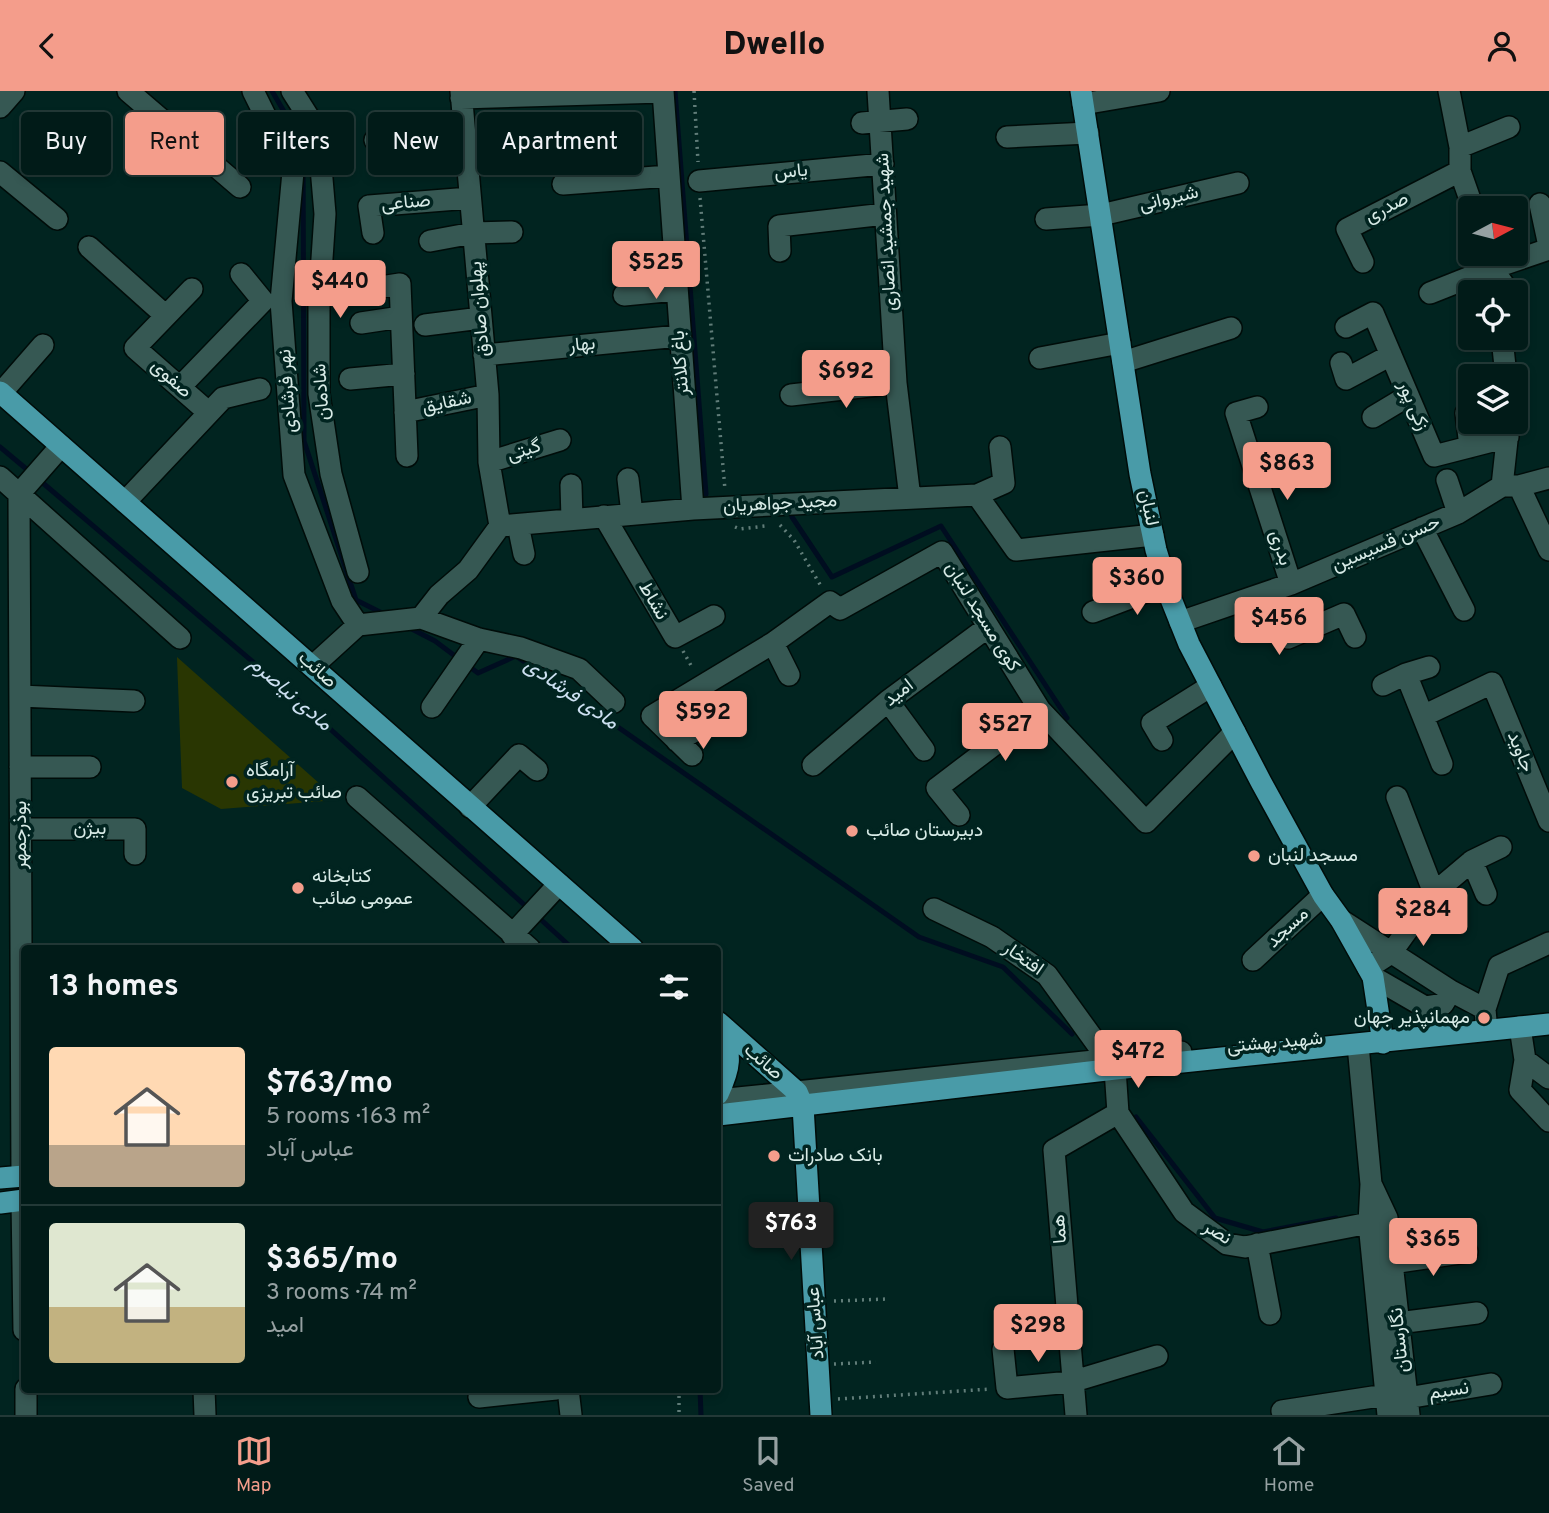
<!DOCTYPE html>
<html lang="en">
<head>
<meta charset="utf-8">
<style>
  body { margin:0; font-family:Overpass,Vazirmatn,sans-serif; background:#0f2825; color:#f1f3f6; height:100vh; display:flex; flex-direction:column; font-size:26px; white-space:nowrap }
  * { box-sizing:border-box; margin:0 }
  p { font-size:23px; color:#96a1a2 }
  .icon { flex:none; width:38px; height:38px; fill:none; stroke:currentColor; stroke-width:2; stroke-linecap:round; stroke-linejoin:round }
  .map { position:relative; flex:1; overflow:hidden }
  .details { position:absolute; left:21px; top:854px; width:700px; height:448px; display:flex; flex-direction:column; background:#011b18; border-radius:7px; box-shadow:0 4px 10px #0003,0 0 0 2px #233937 }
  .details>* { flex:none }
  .guide { position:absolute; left:21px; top:21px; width:700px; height:63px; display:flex; gap:14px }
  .needle { width:46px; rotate:83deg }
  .fabs { position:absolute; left:1458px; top:105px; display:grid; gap:14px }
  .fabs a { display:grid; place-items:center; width:70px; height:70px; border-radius:7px; background:#011b18; box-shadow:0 4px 10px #0003,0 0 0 2px #233937; font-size:35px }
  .price { position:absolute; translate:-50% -60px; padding:0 16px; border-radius:7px; background:#f49d8b; color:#111; font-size:23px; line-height:46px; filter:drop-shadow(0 2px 4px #0008) }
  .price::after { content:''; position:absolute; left:50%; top:42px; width:21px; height:16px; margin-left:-10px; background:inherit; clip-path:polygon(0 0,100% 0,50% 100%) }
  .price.selected { background:#222; color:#fff }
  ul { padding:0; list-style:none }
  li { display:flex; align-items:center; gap:21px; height:175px; padding:0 28px }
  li+li { border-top:2px solid #233937 }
  li span { display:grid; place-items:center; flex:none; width:196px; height:140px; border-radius:7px; color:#555 }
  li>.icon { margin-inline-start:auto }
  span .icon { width:84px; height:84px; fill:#fffc; stroke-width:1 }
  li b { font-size:30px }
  h2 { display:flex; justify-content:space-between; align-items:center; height:84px; padding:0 28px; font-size:30px }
  .tag { padding:0 24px; border-radius:7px; background:#011b18; box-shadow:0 4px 10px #0003,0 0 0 2px #233937; font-size:24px; line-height:63px }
  .tag.selected { background:#f49d8b; color:#111 }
  header { display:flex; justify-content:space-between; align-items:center; height:91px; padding:0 28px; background:#f49d8b; color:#111; font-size:32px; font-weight:800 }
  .tabs { display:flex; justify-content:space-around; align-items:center; height:98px; border-top:2px solid #233937; background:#011b18; font-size:19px; color:#96a1a2 }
  .tabs a { display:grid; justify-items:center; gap:4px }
  .tabs .selected { color:#f49d8b }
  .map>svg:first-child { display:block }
</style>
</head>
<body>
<header><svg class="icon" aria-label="back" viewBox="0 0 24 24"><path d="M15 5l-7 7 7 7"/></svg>Dwello<svg class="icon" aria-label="person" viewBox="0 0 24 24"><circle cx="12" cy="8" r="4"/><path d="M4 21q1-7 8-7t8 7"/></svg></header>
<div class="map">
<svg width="1549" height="1324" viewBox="0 0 1549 1324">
  <rect width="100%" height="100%" fill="#012420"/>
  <path fill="#293602" d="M177,567V566L338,709L221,718L182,697Z"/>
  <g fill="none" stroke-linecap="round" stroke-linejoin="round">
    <path stroke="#000d20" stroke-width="5" d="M272,0L303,53L304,350L356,509L384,523
      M675,0L706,403
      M0,356L30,381
      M37,387L307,617L530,819
      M792,426L832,486L941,435L1067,627
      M408,536L435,550L459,568
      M467,574L478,582L516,565L919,846L1003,876L1072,943
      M537,825L573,858
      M1136,1026L1215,1127L1263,1141L1336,1127
      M700,1298L701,1324"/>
    <defs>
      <path id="minor" d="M128,0L240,96
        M253,0L293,81L281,210L294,384L342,510L358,534
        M292,0L318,41L325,123L319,212V303L331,383L358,481
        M461,0L488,304L489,371L500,435
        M663,0L693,418
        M878,0L896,292L910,407
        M1449,0L1460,56V80L1473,117
        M461,7L663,1
        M1083,13L1159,0
        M0,16L14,0
        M862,32L907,28
        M1007,46L1088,42
        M375,49L464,43
        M1460,56L1509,36
        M467,69L513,62
        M0,81L57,128
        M699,90L883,73
        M563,93L669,85
        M1540,113L1549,155
        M1046,128L1101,124L1238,92
        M373,142L369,115L470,107
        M430,150L473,142L512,141
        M89,156L166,225
        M780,160L779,135L885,123
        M1489,166L1494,180L1506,197L1505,201
        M1363,171L1347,138L1460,80
        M192,198L135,257L208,321
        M361,199L400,193L407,365
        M1430,202L1493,177L1549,158
        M624,204L676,199
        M361,232L401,226
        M425,234L481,227
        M1346,236L1373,222L1434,365L1508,346
        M1502,247L1506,285
        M484,264L679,245
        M1040,267L1120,252
        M1123,271L1231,237
        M1341,272L1346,288L1391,264
        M350,288L404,283
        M180,296L263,210L241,183
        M1,302L43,254
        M791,304L896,292
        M1257,316L1236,322L1291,493
        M405,321L488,304
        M1466,322L1470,356
        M1373,326L1408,305
        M489,371L560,349
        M0,386L180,547
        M628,388L632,423
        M1447,389L1458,422
        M571,394L572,428
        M1502,395L1509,331
        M1519,395L1549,459
        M19,403L22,1085
        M19,403L61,355
        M977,404L1004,392L1000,356
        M125,411L223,307L260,298
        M604,425L675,546L714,525
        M518,434L524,463
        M1422,437L1464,519
        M1264,503L1288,547L1344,523L1355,546
        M1093,521L1167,493
        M421,527L439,504L468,479L500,435L693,418L977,404L1016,459L1153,444
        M1180,531L1291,493L1458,422L1502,395H1519L1549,387
        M358,534L421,527L479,548L521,557L579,578L614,611
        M773,552L789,584
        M313,575L358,534
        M1406,583L1442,673
        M1383,594L1406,583L1429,576
        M20,605L134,610
        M888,610L924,659
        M432,616L479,548
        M1423,625L1492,592L1549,730
        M1162,649L1152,632L1211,595
        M677,650L709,632
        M692,664L652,625L773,552L830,511L840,518L942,461L1040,619L1146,731L1235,641
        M813,674L888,610L988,536
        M20,676H90
        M357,706L530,858
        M1397,706L1434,802
        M470,716L519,664L537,679
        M959,724L937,697L1040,619
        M21,738H135V763
        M1472,770L1486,803
        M934,818L992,846L1047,884L1115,978L1118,1022L1184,1121L1227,1153L1245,1156L1369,1132
        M1341,829L1451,900L1485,918
        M512,844L559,793
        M1253,869L1323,804
        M1368,877L1391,862L1434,802L1472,770L1501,756
        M1373,886L1425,916L1443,913L1451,900
        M1486,930L1485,918L1499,875L1549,852
        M1520,936L1525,969L1520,999L1549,1030
        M1358,954L1371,1093L1369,1132L1388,1324
        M1525,969L1549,987
        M718,1009L1181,961
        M1372,1095L1387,1127L1409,1324
        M22,1110L24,1239
        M1257,1153L1270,1223
        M1392,1172L1467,1161
        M1398,1232L1477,1222
        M1003,1258L1007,1297L1071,1291L1157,1265
        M26,1298V1324
        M204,1298L205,1324
        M568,1298L571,1324
        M479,1306L556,1298
        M1407,1307L1491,1293
        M1282,1320L1386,1304
        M1076,1324L1054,1059L1118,1022"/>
      <path id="major" d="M1081,0L1140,383L1156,459L1171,508L1189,553L1261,691L1323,804L1341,829L1373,886L1383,952
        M0,301L633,858
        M718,931L797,1001L803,1015L821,1324
        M718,1003C732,973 730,967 723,936
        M718,1024L1115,978L1549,933
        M0,1087L24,1085
        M0,1112L24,1109"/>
    </defs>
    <use href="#minor" stroke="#000c09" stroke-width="24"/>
    <use href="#major" stroke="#000c09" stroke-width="24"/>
    <path stroke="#617d79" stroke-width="3.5" stroke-dasharray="2 5" stroke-linecap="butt" d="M694,0L698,71
      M700,107L725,399
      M780,434L794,449L822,497
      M735,436L740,438L765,435
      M683,560L693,578
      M834,1210L887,1208
      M834,1273L876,1271
      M679,1298V1324
      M838,1308L991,1298"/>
    <use href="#minor" stroke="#365853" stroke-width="21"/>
    <use href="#major" stroke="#499ba8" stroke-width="21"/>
  </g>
  <g fill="#f49d8b" stroke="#012420" stroke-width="2.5">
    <circle cx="232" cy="691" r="7"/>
    <circle cx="852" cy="740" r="7"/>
    <circle cx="1254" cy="765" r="7"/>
    <circle cx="298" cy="797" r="7"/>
    <circle cx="1484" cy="927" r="7"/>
    <circle cx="774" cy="1065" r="7"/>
  </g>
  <g text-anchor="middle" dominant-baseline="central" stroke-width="7" stroke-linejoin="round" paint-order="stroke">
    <g font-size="19" fill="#d8ebe7" stroke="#012420">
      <text transform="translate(791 81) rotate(-5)">یاس</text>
      <text transform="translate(1169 108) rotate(-13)">شیروانی</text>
      <text transform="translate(406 112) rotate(-5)">صناعی</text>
      <text transform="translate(1387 117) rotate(-27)">صدری</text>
      <text transform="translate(887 141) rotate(-93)">شهید جمشید انصاری</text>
      <text transform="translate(480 218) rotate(-95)">پهلوان صادق</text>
      <text transform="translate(582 254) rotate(-6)">بهار</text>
      <text transform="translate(681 272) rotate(-94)">باغ کلانتر</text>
      <text transform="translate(171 288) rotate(42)">صفوی</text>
      <text transform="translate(288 300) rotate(-94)">نهر فرشادی</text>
      <text transform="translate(322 301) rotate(-94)">شادمان</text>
      <text transform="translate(447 312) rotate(-12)">شقایق</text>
      <text transform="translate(1413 315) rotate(67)">زکی پور</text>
      <text transform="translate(524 360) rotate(-18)">گیتی</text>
      <text transform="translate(780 413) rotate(-3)">مجید جواهریان</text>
      <text transform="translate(1148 417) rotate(78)">لنبان</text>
      <text transform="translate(1386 453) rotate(-23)">حسن قسیسین</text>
      <text transform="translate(1280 457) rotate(72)">بدری</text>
      <text transform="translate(653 510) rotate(60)">نشاط</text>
      <text transform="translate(982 526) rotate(58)">کوی مسجد لنبان</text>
      <text transform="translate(317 579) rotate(42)">صائب</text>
      <text transform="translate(899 602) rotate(-38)">امید</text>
      <text transform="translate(1520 661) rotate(68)">جاوید</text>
      <text x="90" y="738">بیژن</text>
      <text transform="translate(21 744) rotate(-90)">بوذرجمهر</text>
      <text transform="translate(1288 837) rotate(-43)">مسجد</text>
      <text transform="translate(1023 868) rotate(35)">افتخار</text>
      <text transform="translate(1275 952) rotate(-5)">شهید بهشتی</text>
      <text transform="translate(763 971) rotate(41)">صائب</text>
      <text transform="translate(1060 1138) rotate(-94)">هما</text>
      <text transform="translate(1217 1142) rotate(31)">نصر</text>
      <text transform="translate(816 1232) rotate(-94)">عباس آباد</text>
      <text transform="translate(1400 1249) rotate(-96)">نگارستان</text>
      <text transform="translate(1449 1300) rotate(-9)">نسیم</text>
    </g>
    <g font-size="19" fill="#d8ebe7" stroke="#012420" text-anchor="start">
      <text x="246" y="680">آرامگاه<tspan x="246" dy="22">صائب تبریزی</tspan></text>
      <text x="866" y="740">دبیرستان صائب</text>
      <text x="1268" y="765">مسجد لنبان</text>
      <text x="312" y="786">کتابخانه<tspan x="312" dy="22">عمومی صائب</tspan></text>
      <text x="1470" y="927" text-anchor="end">مهمانپذیر جهان</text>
      <text x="788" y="1065">بانک صادرات</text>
    </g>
    <g font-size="21" font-style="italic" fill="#cde0f1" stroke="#012420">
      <text transform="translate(290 603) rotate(41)">مادی نیاصرم</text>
      <text transform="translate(571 603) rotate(35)">مادی فرشادی</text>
    </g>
  </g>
</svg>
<div class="fabs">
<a><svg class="needle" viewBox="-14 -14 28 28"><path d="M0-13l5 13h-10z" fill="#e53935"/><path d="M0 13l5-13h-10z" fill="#96a1a2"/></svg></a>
<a><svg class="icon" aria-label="locate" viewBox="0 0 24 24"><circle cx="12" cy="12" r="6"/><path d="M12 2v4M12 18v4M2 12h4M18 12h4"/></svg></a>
<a><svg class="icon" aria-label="layers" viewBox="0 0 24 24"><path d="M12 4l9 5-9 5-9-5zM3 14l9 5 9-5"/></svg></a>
</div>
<b class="price" style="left:656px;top:210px">$525</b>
<b class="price" style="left:340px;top:229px">$440</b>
<b class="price" style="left:846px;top:319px">$692</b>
<b class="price" style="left:1287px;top:411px">$863</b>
<b class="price" style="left:1137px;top:526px">$360</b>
<b class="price" style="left:1279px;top:566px">$456</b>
<b class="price" style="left:703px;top:660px">$592</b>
<b class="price" style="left:1005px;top:672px">$527</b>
<b class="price" style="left:1423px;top:857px">$284</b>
<b class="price" style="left:1138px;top:999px">$472</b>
<b class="price selected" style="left:791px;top:1171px">$763</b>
<b class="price" style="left:1433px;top:1187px">$365</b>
<b class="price" style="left:1038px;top:1273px">$298</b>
<div class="guide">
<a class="tag">Buy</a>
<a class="tag selected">Rent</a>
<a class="tag">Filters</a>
<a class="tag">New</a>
<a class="tag">Apartment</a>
</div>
<section class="details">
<h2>13 homes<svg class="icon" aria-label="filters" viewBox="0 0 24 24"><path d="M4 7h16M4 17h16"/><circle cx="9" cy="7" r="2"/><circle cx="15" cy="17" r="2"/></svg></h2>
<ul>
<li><span style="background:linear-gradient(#ffd9b3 70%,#b9a48a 0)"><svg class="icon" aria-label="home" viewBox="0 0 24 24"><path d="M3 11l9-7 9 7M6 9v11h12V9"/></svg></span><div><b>$763/mo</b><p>5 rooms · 163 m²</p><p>عباس آباد</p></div></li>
<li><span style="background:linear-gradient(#dfe7d0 60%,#c2b280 0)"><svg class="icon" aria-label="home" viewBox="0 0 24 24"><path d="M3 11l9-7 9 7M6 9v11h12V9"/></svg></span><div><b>$365/mo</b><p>3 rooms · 74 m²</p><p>امید</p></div></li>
</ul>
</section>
</div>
<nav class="tabs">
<a class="selected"><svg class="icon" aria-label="map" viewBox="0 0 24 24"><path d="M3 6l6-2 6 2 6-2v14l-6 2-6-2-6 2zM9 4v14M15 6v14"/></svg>Map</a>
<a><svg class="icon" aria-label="saved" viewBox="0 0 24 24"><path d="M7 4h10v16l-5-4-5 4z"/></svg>Saved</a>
<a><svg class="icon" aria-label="home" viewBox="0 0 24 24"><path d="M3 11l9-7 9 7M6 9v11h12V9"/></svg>Home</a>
</nav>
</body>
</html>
